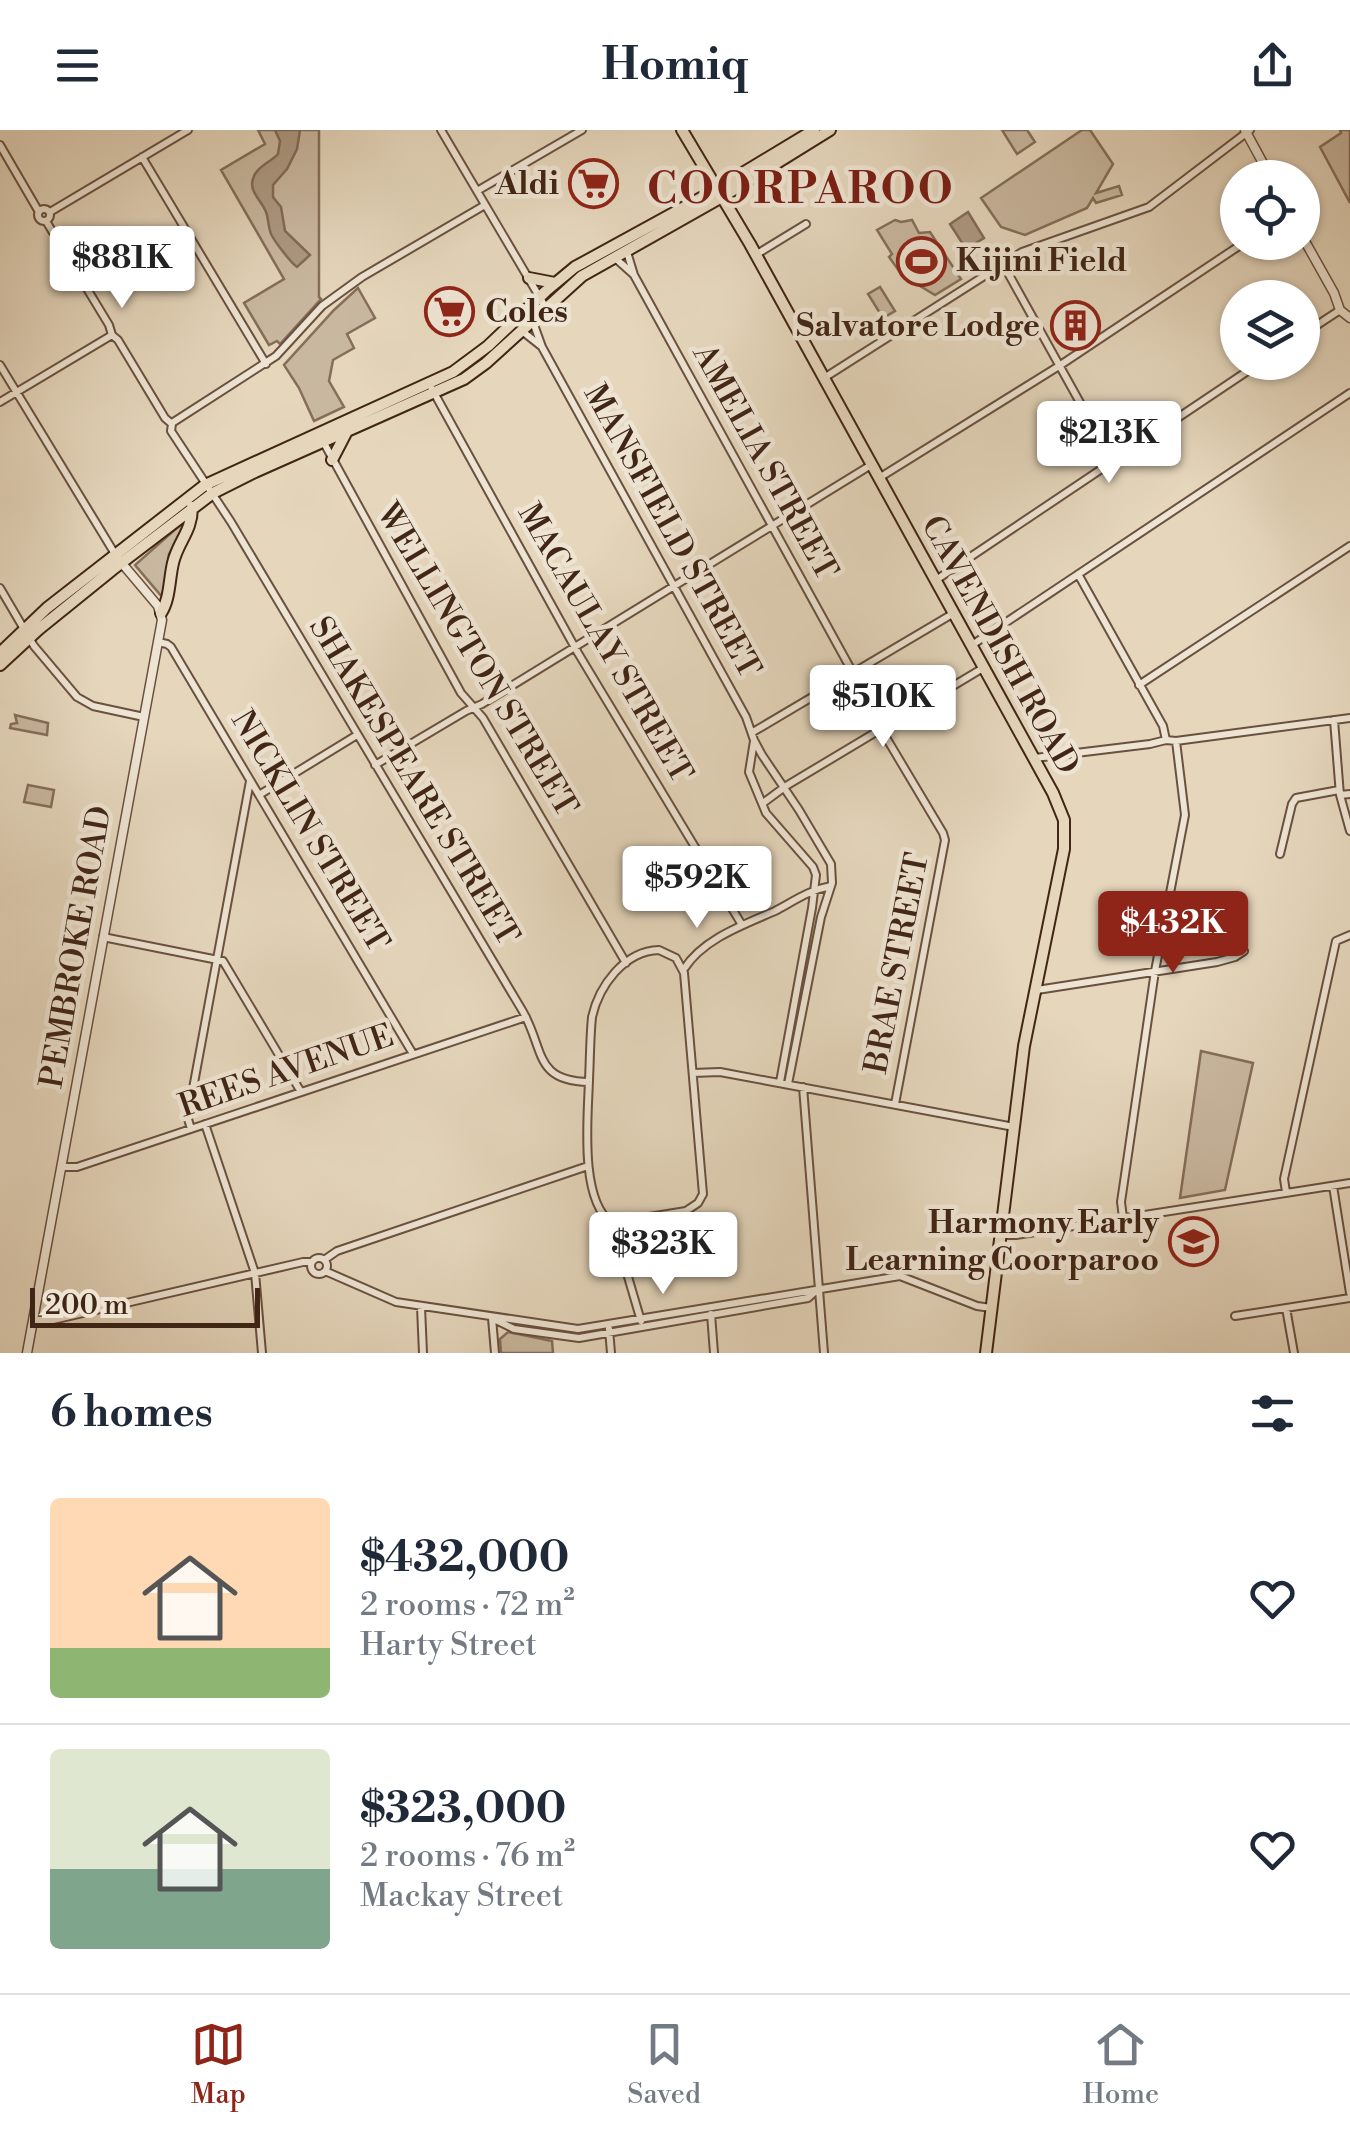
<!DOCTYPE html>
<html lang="en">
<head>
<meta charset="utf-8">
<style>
  body { margin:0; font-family:"Libre Bodoni",serif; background:#f2f2f3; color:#1f2937; height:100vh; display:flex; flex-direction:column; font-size:38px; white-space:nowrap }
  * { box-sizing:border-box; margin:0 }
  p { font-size:32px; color:#747a83 }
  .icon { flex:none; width:55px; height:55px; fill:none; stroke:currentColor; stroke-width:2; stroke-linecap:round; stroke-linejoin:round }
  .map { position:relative; height:1223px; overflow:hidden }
  .sheet { display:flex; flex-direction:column; background:#fff; flex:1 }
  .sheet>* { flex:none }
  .tools { position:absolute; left:1220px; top:30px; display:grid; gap:20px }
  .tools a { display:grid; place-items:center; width:100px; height:100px; border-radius:50%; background:#fff; box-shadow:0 2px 8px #0004; font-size:50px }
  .scale { position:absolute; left:30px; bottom:25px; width:230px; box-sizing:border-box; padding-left:10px; border:5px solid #412515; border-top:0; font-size:28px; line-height:35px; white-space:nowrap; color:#412515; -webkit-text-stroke:8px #eee4d3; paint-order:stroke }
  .price { position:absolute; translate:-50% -85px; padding:0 22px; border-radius:10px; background:#fff; color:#222; font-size:32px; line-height:65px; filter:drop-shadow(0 2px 5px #0008) }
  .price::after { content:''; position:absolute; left:50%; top:60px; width:30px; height:22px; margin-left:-15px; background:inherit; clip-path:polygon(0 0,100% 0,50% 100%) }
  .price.active { background:#8f2418; color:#fff }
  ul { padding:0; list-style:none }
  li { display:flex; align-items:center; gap:30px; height:250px; padding:0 50px }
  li+li { border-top:2px solid #e0e1e3 }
  li span { display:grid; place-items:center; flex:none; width:280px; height:200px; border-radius:10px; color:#555 }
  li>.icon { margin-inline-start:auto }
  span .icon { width:120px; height:120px; fill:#fffc; stroke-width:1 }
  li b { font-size:42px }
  h2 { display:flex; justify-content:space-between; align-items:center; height:120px; padding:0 50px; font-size:42px }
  header { display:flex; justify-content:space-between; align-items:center; height:130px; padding:0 50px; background:#fff; font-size:45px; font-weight:700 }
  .tab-bar { display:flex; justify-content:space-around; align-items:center; height:140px; border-top:2px solid #e0e1e3; background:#fff; font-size:28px; color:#747a83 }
  .tab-bar a { display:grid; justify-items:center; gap:5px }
  .tab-bar .active { color:#8f2418 }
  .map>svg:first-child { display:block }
</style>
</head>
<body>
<header><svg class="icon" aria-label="menu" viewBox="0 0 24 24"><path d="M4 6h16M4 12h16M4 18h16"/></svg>Homiq<svg class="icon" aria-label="share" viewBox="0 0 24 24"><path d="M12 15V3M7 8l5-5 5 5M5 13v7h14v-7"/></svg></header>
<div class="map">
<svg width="1350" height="1223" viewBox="0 0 1350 1223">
  <rect width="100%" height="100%" fill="#e5d6bc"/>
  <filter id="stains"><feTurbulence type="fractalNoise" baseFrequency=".002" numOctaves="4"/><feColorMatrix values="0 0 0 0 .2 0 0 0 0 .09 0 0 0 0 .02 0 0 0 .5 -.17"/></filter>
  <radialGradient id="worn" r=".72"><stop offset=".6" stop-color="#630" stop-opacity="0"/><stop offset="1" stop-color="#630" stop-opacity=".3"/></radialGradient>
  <path fill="#c9b8a0" stroke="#856e5a" stroke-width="2.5" d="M258,0H319V167L321,169L280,214L277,211L269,215L244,173L284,149L221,40L265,14Z
    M1002,0H1027L1035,12L1017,24Z
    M1082,0H1090L1113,34L1096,63L1119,56L1122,65L1096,73L1093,68L1087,78L1025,105L1001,97L981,68Z
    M1340,0H1350V73L1320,17L1341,3Z
    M895,90L901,92L912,90L919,103L930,102L961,149L935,165L902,145L889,127L892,124L877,100Z
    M880,157L895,181L883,188L868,164Z
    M358,158L375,188L347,204L354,218L333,230L329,251L344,277L314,291L299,258L284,235L334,180Z
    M187,389L185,401L169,424L163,468L135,435Z
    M15,585L48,593L47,605L10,598L11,594L17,593Z
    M28,655L54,660L51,677L24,672Z
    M1201,921L1253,933L1225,1060L1180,1068Z
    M508,1202L552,1211L553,1223H501L500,1209Z"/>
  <path fill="#ad9a83" stroke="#826b57" stroke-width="2.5" d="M275,0H300L297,19L287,39L273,55V67L281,77L285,101L310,125L297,137C291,133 276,113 272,106C268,99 269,90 266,82C261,69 247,61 254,46C258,36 271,32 278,24L280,11Z
    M968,82L984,108L966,119L950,94Z"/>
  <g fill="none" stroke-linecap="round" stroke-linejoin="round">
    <defs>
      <path id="minor" d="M441,0L546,178
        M0,15L39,82
        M142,27L266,234
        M477,61L582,0
        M38 85a6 6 0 1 1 12 0a6 6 0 1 1-12 0Z
        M50,82L188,0
        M46,91L109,195L112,205L118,210L165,288L172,294L171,301L231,392L522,880C545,919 533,951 589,952
        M627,122L634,145L853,543
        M757,124L806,94
        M614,127L633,144
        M1003,134L1113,332
        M533,192L542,217L746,587L754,610L762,625L799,680L831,734L832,753L821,787L788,954
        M522,201L541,216
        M1302,205L1340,180
        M0,235L115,424
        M824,248L1022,122L1149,77L1250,0
        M432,259L578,523L742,795
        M0,272L112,205
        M172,293L276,226L322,176L362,147L485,75
        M324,313L461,563L483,588L626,833
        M879,348L1059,236L1245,112
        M1078,444L1163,596L1166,610
        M936,450L1261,232
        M0,458L34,516L77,567L93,576L144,587
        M158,512L167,514L171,517L413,924
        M972,515L1350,263
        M1139,555L1350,416
        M1334,590L1340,665L1350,701
        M881,599L943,703L945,710L895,974
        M753,602L954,483
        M754,611L749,642L766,683L813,737L816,745L812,778L780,952
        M1035,628L1150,614L1166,610L1176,611L1350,588
        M375,635L466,581L482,574L871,335
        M259,665L357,605
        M1340,665L1350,664
        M763,673L786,656L983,538
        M1280,724L1292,674L1296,668L1339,660
        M103,807L223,831L301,962
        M659,820L676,828L684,843L703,1064L698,1073L686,1081L612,1093C579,1071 588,985 589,950C590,929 590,907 592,887C599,856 624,821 659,820Z
        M684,839C703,809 743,795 775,781C794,771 809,760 831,756
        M1037,860L1217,832L1235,827L1244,821
        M693,943L720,942L1014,997
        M803,957L824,1223
        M205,994L255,1143L262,1223
        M191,999L188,989L189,980L250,651
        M61,1037H77L526,887
        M1333,1056L1350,1163
        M1286,1062L1284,1049L1336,811L1350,805
        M1123,1088L1121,1072L1155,841L1185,685L1176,611
        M1002,1105H1016L1350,1053
        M616,1106L641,1191
        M311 1136a8 8 0 1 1 16 0a8 8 0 1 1-16 0Z
        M324,1130L337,1121L588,1036
        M325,1141L396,1172L578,1199L900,1146L977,1176L991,1178
        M421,1177L423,1223
        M1286,1178L1294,1223
        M711,1184L714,1223
        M1235,1186L1350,1168
        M492,1188L495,1223
        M33,1190H53L303,1132H312
        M496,1190L514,1199L579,1208L808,1168L818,1159
        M609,1199L611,1223"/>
      <path id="tertiary" d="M1245,0L1271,48
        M1302,106L1334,163L1340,180L1350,188
        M27,1223L162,490L158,476L120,431"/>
      <path id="primary" d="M682,0L750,114L1053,663L1064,690V719L1024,916L986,1223"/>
      <path id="trunk" d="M529,148L555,153
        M332,330L346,303
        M161,483C170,469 169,450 173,433C178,411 192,402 192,377
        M0,523L47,478L205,355L453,242L488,216L546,161L575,137L703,67L814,0
        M0,535L39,499L112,440L213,363L255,342L464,249L486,233L582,146L722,67L830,0"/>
    </defs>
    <use href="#minor" stroke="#6a513f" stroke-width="10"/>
    <use href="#tertiary" stroke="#6a513f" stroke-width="11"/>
    <use href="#primary" stroke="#412515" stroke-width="14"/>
    <use href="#trunk" stroke="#412515" stroke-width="14"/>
    <use href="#minor" stroke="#eee4d3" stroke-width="6"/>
    <use href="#tertiary" stroke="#eee4d3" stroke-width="8"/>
    <use href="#primary" stroke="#e5d6bc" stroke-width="10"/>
    <use href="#trunk" stroke="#e5d6bc" stroke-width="10"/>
  </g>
  <defs>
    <symbol id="supermarket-ring" viewBox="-11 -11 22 22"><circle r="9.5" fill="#eee4d3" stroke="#8f2418" stroke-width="1.5"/><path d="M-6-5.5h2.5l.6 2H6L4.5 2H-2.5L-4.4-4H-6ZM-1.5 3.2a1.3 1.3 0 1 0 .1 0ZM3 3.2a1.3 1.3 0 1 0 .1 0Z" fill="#8f2418"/></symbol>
    <symbol id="stadium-ring" viewBox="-11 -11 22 22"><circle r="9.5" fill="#eee4d3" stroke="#8f2418" stroke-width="1.5"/><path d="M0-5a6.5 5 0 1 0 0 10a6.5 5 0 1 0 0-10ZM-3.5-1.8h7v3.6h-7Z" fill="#8f2418"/></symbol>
    <symbol id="building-ring" viewBox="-11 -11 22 22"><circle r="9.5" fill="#eee4d3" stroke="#8f2418" stroke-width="1.5"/><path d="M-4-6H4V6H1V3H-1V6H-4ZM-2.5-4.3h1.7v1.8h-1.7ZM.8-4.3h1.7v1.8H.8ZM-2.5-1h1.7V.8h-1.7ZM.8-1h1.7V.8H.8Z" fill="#8f2418"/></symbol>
    <symbol id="school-ring" viewBox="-11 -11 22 22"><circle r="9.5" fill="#eee4d3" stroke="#8f2418" stroke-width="1.5"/><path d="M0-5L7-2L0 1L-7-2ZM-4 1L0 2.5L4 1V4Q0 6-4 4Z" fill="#8f2418"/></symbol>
  </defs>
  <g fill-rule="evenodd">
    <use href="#supermarket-ring" x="566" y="26" width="55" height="55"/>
    <use href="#stadium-ring" x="894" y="104" width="55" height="55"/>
    <use href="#supermarket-ring" x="422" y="154" width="55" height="55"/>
    <use href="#building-ring" x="1048" y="168" width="55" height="55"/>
    <use href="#school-ring" x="1166" y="1084" width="55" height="55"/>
  </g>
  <g text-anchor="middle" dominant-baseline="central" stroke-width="9" stroke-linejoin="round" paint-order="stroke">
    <g font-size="32" font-weight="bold" fill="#412515" stroke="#eee4d3" text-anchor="end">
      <text x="559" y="54">Aldi</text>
      <text x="956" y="131" text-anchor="start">Kijini Field</text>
      <text x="485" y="182" text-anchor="start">Coles</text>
      <text x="1040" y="196">Salvatore Lodge</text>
      <text x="1159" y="1093">Harmony Early<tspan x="1159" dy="37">Learning Coorparoo</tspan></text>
    </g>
    <g font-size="32" fill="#412515" stroke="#eee4d3">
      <text transform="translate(765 332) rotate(61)">AMELIA STREET</text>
      <text transform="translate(672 401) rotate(61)">MANSFIELD STREET</text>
      <text transform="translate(605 513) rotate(60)">MACAULAY STREET</text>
      <text transform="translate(1000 515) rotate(61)">CAVENDISH ROAD</text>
      <text transform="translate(477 530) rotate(59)">WELLINGTON STREET</text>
      <text transform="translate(414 651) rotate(59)">SHAKESPEARE STREET</text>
      <text transform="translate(310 701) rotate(59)">NICKLIN STREET</text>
      <text transform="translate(76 817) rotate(-80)">PEMBROKE ROAD</text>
      <text transform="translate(897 833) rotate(-79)">BRAE STREET</text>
      <text transform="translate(286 941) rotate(-19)">REES AVENUE</text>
    </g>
    <g font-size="42" font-weight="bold" letter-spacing="2.5" fill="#7a1f14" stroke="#eee4d3">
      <text x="801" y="60">COORPAROO</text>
    </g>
  </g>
  <rect width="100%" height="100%" filter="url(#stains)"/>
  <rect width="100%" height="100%" fill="url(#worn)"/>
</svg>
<div class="tools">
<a><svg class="icon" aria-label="locate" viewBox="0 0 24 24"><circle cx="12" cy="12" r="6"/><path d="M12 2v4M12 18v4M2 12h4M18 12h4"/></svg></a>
<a><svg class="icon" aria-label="layers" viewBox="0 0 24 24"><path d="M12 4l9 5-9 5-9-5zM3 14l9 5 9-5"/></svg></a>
</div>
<div class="scale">200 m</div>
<b class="price" style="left:122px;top:181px">$881K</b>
<b class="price" style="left:1109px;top:356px">$213K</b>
<b class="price" style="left:883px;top:620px">$510K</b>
<b class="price" style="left:697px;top:801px">$592K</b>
<b class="price active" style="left:1173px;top:846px">$432K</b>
<b class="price" style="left:663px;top:1167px">$323K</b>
</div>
<section class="sheet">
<h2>6 homes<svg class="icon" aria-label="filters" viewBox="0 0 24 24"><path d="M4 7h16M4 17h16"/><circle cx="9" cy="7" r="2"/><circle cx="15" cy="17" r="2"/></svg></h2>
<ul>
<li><span style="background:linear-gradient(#ffd9b3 75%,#8fb573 0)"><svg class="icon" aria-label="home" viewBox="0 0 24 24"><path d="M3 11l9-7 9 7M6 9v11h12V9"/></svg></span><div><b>$432,000</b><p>2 rooms · 72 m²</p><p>Harty Street</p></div><svg class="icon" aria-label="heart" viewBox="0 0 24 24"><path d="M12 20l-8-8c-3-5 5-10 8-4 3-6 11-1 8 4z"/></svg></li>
<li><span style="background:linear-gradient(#dfe7d0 60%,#7fa58c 0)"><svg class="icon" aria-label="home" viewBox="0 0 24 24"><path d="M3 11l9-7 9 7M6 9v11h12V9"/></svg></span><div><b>$323,000</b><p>2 rooms · 76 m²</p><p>Mackay Street</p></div><svg class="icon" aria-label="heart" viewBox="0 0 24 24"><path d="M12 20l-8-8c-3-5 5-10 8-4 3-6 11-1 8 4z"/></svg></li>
</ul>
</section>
<nav class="tab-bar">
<a class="active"><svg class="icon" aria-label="map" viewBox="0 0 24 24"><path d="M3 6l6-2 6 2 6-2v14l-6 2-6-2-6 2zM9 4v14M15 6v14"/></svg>Map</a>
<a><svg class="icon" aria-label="saved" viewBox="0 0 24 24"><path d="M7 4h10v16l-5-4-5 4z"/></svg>Saved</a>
<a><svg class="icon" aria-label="home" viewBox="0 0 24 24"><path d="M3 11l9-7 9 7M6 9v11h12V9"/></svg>Home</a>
</nav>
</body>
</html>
